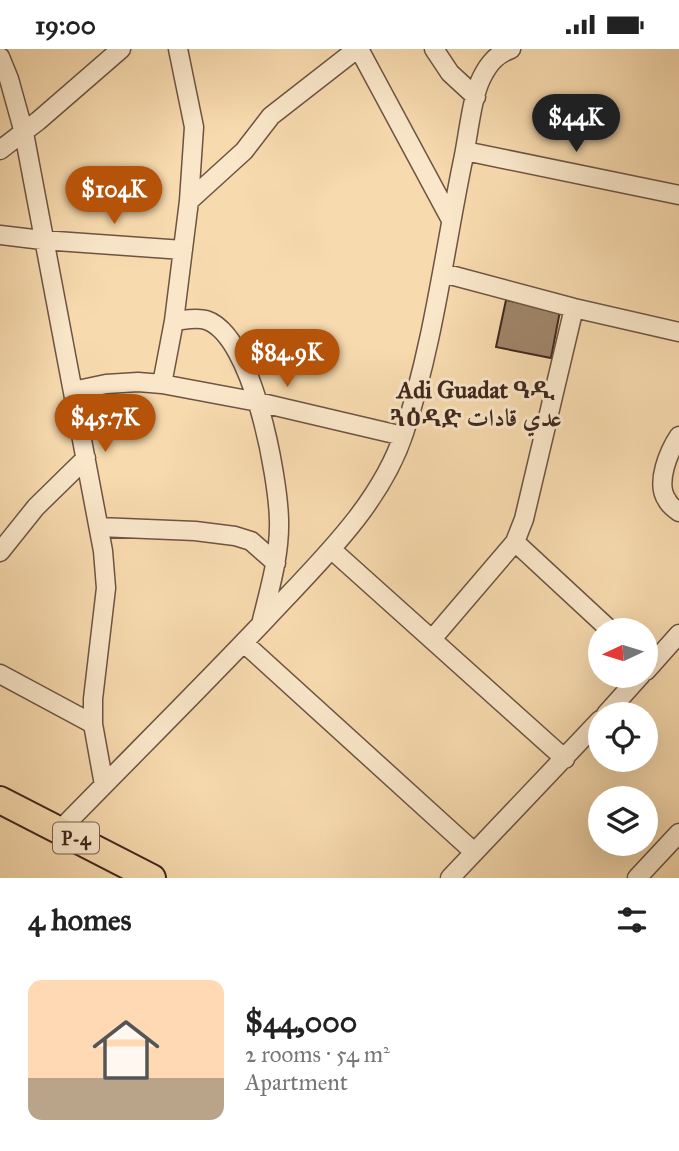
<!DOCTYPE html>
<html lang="en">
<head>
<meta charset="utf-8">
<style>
  body { margin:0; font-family:"IM FELL Great Primer",Amiri,"Noto Serif Ethiopic",serif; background:#f2f2f2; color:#222; height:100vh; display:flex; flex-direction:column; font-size:26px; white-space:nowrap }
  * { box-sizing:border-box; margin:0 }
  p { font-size:23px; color:#767676 }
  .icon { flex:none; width:38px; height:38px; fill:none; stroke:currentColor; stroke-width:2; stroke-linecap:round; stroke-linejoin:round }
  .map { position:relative; height:829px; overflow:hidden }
  .side { display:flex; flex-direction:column; background:#fff; flex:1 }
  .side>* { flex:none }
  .needle { width:46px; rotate:266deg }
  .buttons { position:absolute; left:588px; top:569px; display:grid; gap:14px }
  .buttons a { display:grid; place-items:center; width:70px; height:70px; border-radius:50%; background:#fff; box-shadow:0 7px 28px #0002; font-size:35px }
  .price { position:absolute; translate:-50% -60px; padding:0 16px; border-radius:24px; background:#b45309; color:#fff; font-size:23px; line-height:46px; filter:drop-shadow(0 2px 4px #0008) }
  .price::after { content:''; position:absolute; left:50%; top:42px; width:21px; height:16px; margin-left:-10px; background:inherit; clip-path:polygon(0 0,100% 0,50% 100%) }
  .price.on { background:#222; color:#fff }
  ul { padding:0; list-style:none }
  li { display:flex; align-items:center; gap:21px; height:175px; padding:0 28px }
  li+li { border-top:2px solid #e0e0e0 }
  li span { display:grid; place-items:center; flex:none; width:196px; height:140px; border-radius:14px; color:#555 }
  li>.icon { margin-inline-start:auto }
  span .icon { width:84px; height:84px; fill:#fffc; stroke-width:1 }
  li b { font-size:30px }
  h2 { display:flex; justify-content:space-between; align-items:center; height:84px; padding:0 28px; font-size:30px }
  .status { display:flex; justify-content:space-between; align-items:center; height:49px; padding:0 35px; background:#fff; direction:ltr }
  .status svg { height:19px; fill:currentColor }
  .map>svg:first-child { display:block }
</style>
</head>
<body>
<div class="status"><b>19:00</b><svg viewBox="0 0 49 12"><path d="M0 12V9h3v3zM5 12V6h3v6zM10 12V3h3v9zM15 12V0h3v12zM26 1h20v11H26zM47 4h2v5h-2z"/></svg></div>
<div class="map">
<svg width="679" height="829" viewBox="0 0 679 829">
  <rect width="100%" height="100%" fill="#f7daae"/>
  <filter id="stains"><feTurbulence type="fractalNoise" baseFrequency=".00286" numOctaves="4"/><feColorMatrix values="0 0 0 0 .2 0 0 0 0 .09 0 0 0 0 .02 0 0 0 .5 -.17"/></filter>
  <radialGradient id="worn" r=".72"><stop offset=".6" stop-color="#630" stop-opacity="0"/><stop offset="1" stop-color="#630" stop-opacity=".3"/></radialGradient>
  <path fill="#9f8569" stroke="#3f281f" stroke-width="2" d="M506,251L560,262L551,309L496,298Z"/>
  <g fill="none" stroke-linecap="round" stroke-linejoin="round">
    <defs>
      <path id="minor" d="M359,0L451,171
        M434,0L450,24L476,48
        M0,8L9,30L24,84L103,502L106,539L93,650V675L104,736
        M0,101L38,72L121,0
        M465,102L679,146
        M189,152L244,102L271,67L357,0
        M0,186L42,191L183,201
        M443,224L574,259L679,283
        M174,272C184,271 197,268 206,271C253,286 278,428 279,471C280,505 270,539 262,571
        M162,335L174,272L189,152L194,78L178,0
        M73,342L106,335L138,333L162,335L258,353L403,387
        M679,387C669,402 655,434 667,451C669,456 675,460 679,463
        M99,478L195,482L235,487L251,492L276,514
        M515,493L610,581
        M331,500L565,710
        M0,503L36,458L86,409
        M433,589L515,493L524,470L574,259
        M244,594L474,803
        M646,622L679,585
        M0,625L93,675
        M606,665L641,626
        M60,781C129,710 199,641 267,569C318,514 380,457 404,384C433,296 444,205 462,116C468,91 471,49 482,28C489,14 497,5 511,0
        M450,829L600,671
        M637,829L679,784"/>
      <path id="highway" d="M0,751L152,829"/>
    </defs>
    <use href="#minor" stroke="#6d5443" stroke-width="21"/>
    <use href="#highway" stroke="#3f281f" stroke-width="30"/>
    <use href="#minor" stroke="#fae7ca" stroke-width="18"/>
    <use href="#highway" stroke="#f7daae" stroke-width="26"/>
  </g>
  <g text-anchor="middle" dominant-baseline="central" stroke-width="6" stroke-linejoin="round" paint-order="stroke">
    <rect fill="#fae7ca" stroke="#776152" stroke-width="2" x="53" y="773.5" width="46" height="31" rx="5"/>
    <g font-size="19" font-weight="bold" fill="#3f281f">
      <text x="76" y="789">P-4</text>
    </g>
    <g font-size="24" font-weight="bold" fill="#3f281f" stroke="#fae7ca">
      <text x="476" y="341">Adi Guadat ዓዲ<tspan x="476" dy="28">ጓዕዳድ عدي قادات</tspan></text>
    </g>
  </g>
  <rect width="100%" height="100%" filter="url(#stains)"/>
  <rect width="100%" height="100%" fill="url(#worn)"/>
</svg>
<div class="buttons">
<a><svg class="needle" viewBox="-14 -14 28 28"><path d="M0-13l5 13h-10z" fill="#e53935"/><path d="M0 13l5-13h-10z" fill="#767676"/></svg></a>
<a><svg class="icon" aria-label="locate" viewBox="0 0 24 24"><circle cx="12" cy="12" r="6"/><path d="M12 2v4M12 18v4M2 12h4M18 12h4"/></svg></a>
<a><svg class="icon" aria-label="layers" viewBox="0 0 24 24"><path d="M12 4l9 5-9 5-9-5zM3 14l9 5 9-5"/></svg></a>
</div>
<b class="price on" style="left:576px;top:105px">$44K</b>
<b class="price" style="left:114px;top:177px">$104K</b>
<b class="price" style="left:287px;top:340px">$84.9K</b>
<b class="price" style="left:105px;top:405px">$45.7K</b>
</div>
<section class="side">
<h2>4 homes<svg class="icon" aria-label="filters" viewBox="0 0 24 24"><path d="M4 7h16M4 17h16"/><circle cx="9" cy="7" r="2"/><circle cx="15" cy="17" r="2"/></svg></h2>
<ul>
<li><span style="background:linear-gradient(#ffd9b3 70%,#b9a48a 0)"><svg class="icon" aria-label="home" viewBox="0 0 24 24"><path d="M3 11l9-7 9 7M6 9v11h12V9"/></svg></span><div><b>$44,000</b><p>2 rooms · 54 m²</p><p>Apartment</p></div></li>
</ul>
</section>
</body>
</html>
